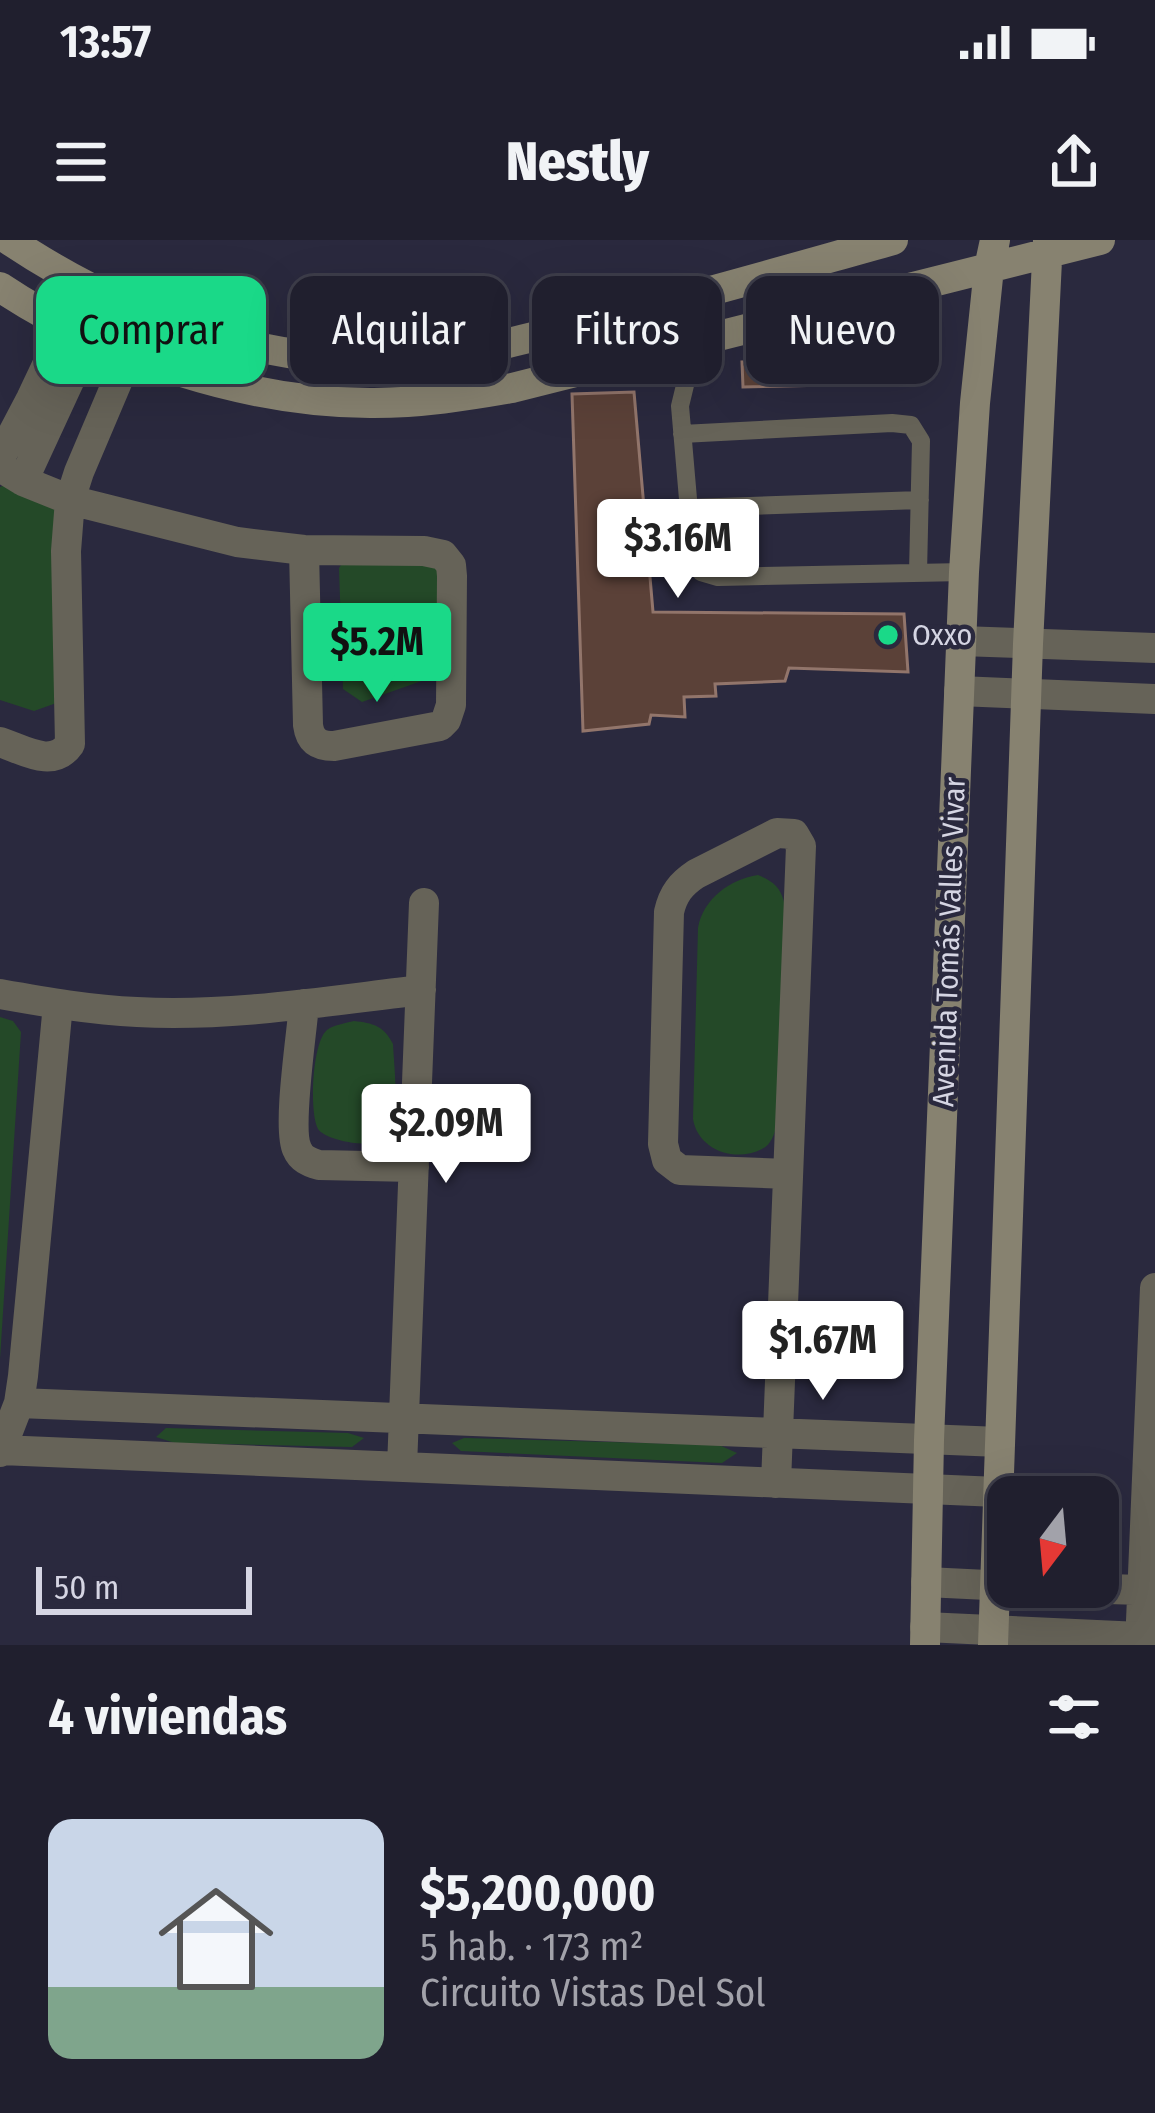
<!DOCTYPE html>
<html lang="es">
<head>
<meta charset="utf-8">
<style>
  body { margin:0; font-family:"Fira Sans Condensed",sans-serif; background:#2d2c3a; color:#f1f3f6; height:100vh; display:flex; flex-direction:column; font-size:45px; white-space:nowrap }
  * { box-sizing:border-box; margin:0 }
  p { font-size:39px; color:#a2a2aa }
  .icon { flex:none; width:66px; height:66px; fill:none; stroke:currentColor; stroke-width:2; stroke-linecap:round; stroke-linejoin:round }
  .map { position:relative; height:1405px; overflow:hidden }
  .side { display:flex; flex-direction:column; background:#201f2e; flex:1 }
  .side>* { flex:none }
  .banner { position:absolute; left:36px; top:36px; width:1083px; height:108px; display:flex; gap:24px }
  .needle { width:78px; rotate:196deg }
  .fabs { position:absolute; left:987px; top:1236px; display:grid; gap:24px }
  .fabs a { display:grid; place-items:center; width:132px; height:132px; border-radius:24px; background:#201f2e; box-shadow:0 12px 48px #0002,0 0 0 3px #3d3d4a; font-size:60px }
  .scale { position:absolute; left:36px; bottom:30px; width:216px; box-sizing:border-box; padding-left:12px; border:6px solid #d5d5e3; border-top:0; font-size:33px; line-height:42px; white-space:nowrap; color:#d5d5e3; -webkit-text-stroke:9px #2a293e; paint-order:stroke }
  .price { position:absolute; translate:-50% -102px; padding:0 27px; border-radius:12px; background:#fff; color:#222; font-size:39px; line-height:78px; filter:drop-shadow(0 3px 6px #0008) }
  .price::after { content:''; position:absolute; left:50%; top:72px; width:36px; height:27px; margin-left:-18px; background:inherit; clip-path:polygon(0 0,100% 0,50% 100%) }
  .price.current { background:#1ad988; color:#111 }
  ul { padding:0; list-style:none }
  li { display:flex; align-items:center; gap:36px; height:300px; padding:0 48px }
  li+li { border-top:3px solid #3d3d4a }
  li span { display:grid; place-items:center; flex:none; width:336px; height:240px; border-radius:24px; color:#555 }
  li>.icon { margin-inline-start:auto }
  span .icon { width:144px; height:144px; fill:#fffc; stroke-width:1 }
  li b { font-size:51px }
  h2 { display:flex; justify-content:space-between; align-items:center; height:144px; padding:0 48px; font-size:51px }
  .chip { padding:0 42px; border-radius:24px; background:#201f2e; box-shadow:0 12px 48px #0002,0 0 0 3px #3d3d4a; font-size:42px; line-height:108px }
  .chip.current { background:#1ad988; color:#111 }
  .status { display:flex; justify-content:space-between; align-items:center; height:84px; padding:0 60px; background:#201f2e; direction:ltr }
  .status svg { height:33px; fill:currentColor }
  header { display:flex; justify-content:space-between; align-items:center; height:156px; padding:0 48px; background:#201f2e; font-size:54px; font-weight:800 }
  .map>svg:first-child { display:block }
</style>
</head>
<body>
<div class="status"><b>13:57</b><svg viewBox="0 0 49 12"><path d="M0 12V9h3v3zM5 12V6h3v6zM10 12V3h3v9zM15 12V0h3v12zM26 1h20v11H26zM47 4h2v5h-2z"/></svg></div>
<header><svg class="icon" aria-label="menu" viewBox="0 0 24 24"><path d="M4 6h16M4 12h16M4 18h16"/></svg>Nestly<svg class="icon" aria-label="share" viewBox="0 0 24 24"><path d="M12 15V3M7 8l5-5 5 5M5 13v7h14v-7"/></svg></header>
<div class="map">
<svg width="1155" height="1405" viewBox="0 0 1155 1405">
  <rect width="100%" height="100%" fill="#2a293e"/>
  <path fill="#244928" d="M8,244L53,263L61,278L62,461L34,471L0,460V247Z
    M347,316L439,323L442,422L433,437L362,462L343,449L339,328Z
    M758,635C772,641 780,646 784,662L783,781L777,885C774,894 772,904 762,909C735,923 698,910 693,879L698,688C703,659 730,639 758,635Z
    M0,777L13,781L21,792L0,1119Z
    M354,781C373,783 384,786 393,804C394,823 398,862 394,879C392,885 384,898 378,901C367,908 325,900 318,889C309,873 312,802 327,790C333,785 346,783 354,781Z
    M166,1188L348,1193L364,1198L352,1207L175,1203L156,1197Z
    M464,1198L719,1205L737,1213L722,1223L461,1211L452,1203Z"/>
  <path fill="#5b4138" stroke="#92756b" stroke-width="3" d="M917,85L918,143L743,147L742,122L801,120L800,101L841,100L854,87Z
    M634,152L653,372L904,374L908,432L789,428L785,441L715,444L716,456L684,457L685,477L651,475L649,484L583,491L572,154Z"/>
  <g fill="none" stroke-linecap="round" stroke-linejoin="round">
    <path stroke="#666358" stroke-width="18" d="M707,98L687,137L680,166L693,317L701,332L718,337L964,332
      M682,194L892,183L911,185L921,201L918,333
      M689,268L920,260"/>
    <path stroke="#666358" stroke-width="30" d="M0,218L31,159L84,47
      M0,227L23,241L70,260L237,302L304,310L424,311L443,315L451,325L452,336L451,465L446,480L440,486L334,506C318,506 310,500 308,485L304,310
      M23,241L108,57
      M961,401L1155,408
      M959,451L1155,459
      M0,502C24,510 53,529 70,504L66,311L70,260L79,232L146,74
      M0,754C45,762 91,770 137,772C232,777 327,761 421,750
      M304,764C302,792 287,888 297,909C301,919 309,922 319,925L414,927
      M19,1163L1000,1202
      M1,1210L998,1252
      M0,1212L19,1163L23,1136L58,764
      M402,1227L424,663
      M776,1243L801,606L794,594L777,593L696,634C681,644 673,654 669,672L663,904L667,920L680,930L788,934
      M926,1342L1008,1346
      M1038,1347L1142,1350
      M925,1387L1140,1397
      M1140,1405L1155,1048"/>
    <path stroke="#878270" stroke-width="30" d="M9,0C127,79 262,126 405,119C469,116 531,97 593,82C693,57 793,28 893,0
      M0,47C103,116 250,164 374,163C421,163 466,156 512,148L1100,0
      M925,1405L929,1200L964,332L975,163L989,28L995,0
      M993,1405L1028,404L1048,0"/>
  </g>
  <circle fill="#1ad988" stroke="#2a293e" stroke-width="4.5" cx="888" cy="395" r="12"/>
  <g text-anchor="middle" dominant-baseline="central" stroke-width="9" stroke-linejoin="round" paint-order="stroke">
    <g font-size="30" fill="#d5d5e3" stroke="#2a293e" text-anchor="start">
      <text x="912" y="395">Oxxo</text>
    </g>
    <g font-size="30" fill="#d5d5e3" stroke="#2a293e">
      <text transform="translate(949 702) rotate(-88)">Avenida Tomás Valles Vivar</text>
    </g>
  </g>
</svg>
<div class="fabs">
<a><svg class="needle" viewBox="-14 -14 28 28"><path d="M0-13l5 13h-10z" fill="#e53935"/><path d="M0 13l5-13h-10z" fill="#a2a2aa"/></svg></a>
</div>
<div class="scale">50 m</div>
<b class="price" style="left:678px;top:361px">$3.16M</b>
<b class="price current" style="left:377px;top:465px">$5.2M</b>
<b class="price" style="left:446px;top:946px">$2.09M</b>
<b class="price" style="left:823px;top:1163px">$1.67M</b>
<div class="banner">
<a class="chip current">Comprar</a>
<a class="chip">Alquilar</a>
<a class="chip">Filtros</a>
<a class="chip">Nuevo</a>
</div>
</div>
<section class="side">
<h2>4 viviendas<svg class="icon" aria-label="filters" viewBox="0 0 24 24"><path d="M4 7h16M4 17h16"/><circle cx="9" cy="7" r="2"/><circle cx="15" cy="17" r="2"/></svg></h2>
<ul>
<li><span style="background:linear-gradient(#c9d6e8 70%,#7fa58c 0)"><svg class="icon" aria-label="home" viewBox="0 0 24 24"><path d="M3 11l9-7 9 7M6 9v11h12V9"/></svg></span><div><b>$5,200,000</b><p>5 hab. · 173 m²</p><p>Circuito Vistas Del Sol</p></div></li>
</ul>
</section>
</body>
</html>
